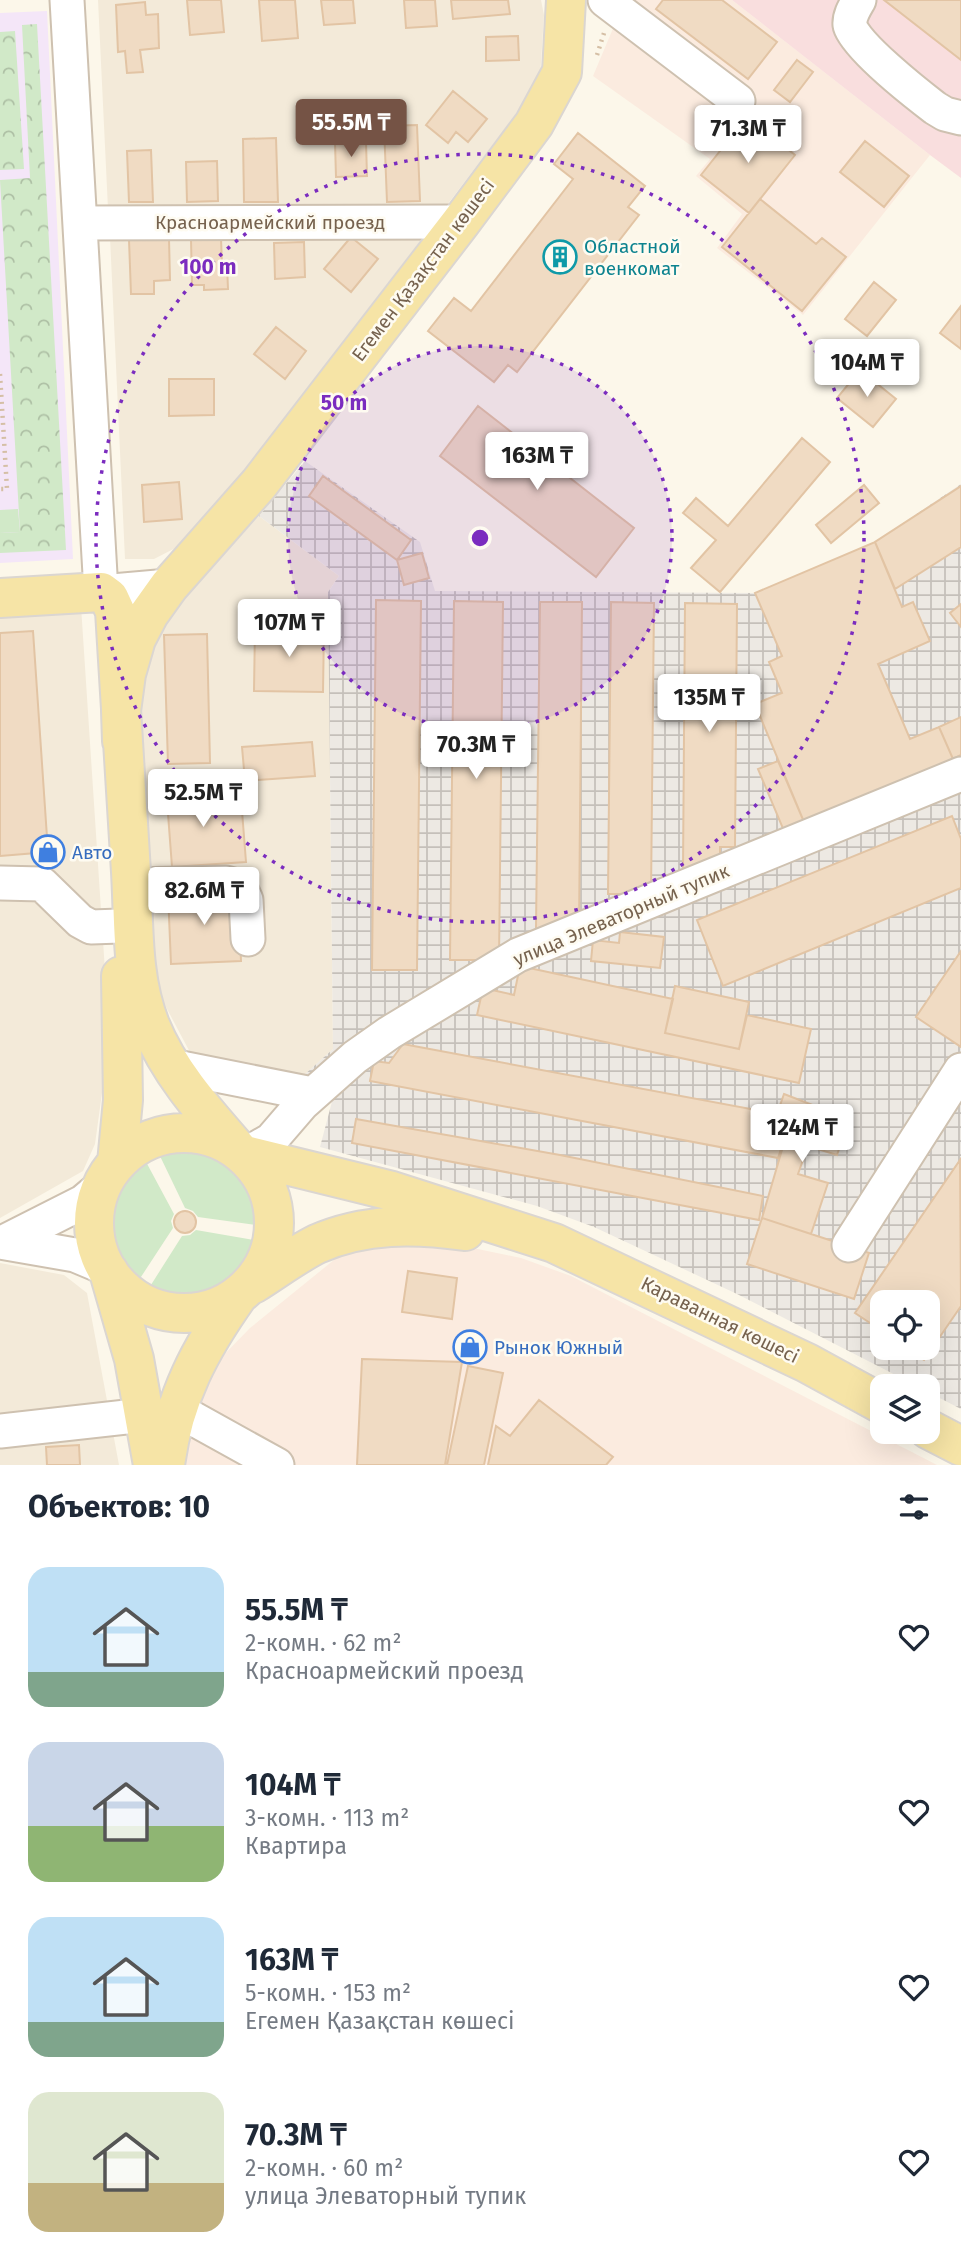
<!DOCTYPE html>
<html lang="ru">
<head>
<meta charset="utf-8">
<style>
  body { margin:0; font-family:"Fira Sans",sans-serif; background:#f6f6f7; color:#1f2937; height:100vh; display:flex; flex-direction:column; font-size:26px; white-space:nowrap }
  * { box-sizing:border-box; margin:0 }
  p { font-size:23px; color:#747a83 }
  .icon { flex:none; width:38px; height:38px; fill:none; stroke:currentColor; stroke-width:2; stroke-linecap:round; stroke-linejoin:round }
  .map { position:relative; height:1465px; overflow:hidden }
  .sheet { display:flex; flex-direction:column; background:#fff; flex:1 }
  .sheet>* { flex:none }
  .fabs { position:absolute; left:870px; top:1290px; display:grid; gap:14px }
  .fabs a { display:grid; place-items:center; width:70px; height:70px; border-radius:14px; background:#fff; box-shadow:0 7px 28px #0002; font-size:35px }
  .price { position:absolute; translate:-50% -60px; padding:0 16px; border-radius:7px; background:#fff; color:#222; font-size:23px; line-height:46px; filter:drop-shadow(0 2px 4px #0008) }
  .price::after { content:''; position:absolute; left:50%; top:42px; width:21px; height:16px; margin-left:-10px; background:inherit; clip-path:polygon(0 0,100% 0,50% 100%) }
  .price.current { background:#755345; color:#fff }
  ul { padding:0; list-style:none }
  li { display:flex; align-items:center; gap:21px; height:175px; padding:0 28px }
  li span { display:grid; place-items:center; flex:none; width:196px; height:140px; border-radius:21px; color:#555 }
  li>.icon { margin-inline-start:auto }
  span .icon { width:84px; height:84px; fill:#fffc; stroke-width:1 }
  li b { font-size:30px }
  h2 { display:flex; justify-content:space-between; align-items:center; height:84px; padding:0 28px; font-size:30px }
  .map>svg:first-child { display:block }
</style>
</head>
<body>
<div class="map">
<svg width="961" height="1465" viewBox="0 0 961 1465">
  <defs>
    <pattern id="industrial-grid" width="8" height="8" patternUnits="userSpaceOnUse" patternTransform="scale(1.75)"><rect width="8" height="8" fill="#ede9e3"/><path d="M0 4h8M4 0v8" fill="none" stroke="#c5c0ba"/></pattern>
    <pattern id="forest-crowns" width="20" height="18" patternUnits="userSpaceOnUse" patternTransform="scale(1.75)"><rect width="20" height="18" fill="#d1e9c8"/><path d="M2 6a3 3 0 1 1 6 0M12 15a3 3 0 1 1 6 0" fill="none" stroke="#aec0a5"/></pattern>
  </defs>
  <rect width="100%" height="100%" fill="#fcf7ea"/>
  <path fill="#f3ead9" d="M98,0H541L544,15L540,78L513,118L444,209H108Z
    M424,236L191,540L154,559H125L110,237Z
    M259,516L339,576L328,592L333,1049L304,1075L192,1056L150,977L139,686L148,645L176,606Z
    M81,606L106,986L102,1093L95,1144L83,1171L0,1218V612Z
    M0,1263L64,1275L87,1293L119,1465H0Z"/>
  <path fill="#fbebdf" d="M625,0H732L930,155L803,315L717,248L742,214L696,176L710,159L593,76Z
    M389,1243H449L521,1258L571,1276L937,1465H183L191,1409L213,1366L250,1328L345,1251Z"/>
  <path fill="url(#industrial-grid)" fill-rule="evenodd" d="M305,461L420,542L435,591L755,593L875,542L961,484V1409L928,1392V1386H917L737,1294L594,1227L537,1206L320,1147L334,1094L304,1075L333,1049L328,592L339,576L259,516ZM882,1302H928V1348H882Z"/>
  <path fill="#f4e6f8" d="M47,11L73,559L0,563V13Z"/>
  <path fill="#f9dede" d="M732,0H961V178L930,155Z"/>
  <path fill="#d1e9c8" d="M18,509L20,532L0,533V510Z
    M184,1150C228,1155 254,1180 256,1225L198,1217L193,1211L185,1208L159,1154Z
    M145,1160L174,1214L171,1221L173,1228L139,1280C97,1244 102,1192 145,1160Z
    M196,1230L254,1240C240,1285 193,1310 149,1288L182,1236L190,1235Z"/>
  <path fill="url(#forest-crowns)" d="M37,24L66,550L0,553V533L20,532L0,180L30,178L22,25Z
    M15,31L24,169L0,170V32Z"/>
  <path fill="#f0dbc3" stroke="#e2c4a4" stroke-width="2" d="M187,0H221L224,32L190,35Z
    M259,0H295L298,38L262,41Z
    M321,0H353L355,23L324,25Z
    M404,0H435L437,26L406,28Z
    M451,0H508L510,14L453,19Z
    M663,0H722L777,42L748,79L656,9Z
    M884,0H961V60Z
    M145,2L146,15L158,14L159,48L140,50L143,72L127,73L125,51L118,52L116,5Z
    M518,36L519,60L486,61V37Z
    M797,60L813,72L790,102L774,90Z
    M453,91L487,119L468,142L456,132L448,143L426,125Z
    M747,117L795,155L749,213L701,175Z
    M417,125L420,201L387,202L384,126Z
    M578,133L645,186L628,207L639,215L517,372L508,365L494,382L428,331L454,298L471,311L573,179L554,164Z
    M276,138L278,202H244L243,139Z
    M865,141L909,176L884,207L840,172Z
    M335,142H366L367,176L336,177Z
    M151,150L153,202H129L127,151Z
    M217,161L218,201L187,202L186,162Z
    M760,199L816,244L822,238L846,257L802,311L722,247Z
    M351,237L378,259L351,292L324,269Z
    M221,238L222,265H227L228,289L204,290V285H192L191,239Z
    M169,239L170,280L154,281V294H131L129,240Z
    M304,242L305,277L275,279L274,243Z
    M874,282L896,300L867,336L845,319Z
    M961,306V349L940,333Z
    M276,327L306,351L285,379L254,354Z
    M860,370L896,399L873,427L837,398Z
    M169,379H214V415L169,416Z
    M478,406L634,528L596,577L440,456Z
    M802,438L830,462L720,592L691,568L716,540L683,513L696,498L728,526Z
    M323,476L411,540L397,560L309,496Z
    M179,482L182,519L144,522L142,485Z
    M864,485L879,503L831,543L816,525Z
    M961,486V547L895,589L875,542Z
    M875,542L902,607L913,602L930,641L878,664L910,739L939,727L953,759L804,822L755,704L782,693L769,662L782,656L755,593Z
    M422,553L429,578L404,585L397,560Z
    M376,600L421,601L417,970H372Z
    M454,601L503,602L499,960H450Z
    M540,602H582L579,929L536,928Z
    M611,602L654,603L651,894H608Z
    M685,603L737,604L735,847H720V870H683Z
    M961,604V627L950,613Z
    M255,626L324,627L323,692L254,691Z
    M33,631L48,852L0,856V633Z
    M207,634L210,763L168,764L164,635Z
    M961,717V755L953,759L939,727Z
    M312,742L315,776L245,781L242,747Z
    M778,761L804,822L784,831L758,769Z
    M213,784L215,813L242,811L246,862L172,867L166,787Z
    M952,816L961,839V888L723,986L697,920Z
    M238,890L241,961L171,964L168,893Z
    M620,932L664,937L660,968L591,961L593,940L619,943Z
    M961,951V1047L916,1017Z
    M520,966L673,999L665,1033L739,1049L747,1015L811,1029L799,1083L477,1015L483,988L514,995Z
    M675,986L749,1002L739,1049L665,1033Z
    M403,1044L777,1114L791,1119L778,1158L370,1081L374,1061L389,1063Z
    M784,1094L849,1119L837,1155L808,1146L798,1174L828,1183L811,1234L762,1218L791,1119L777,1114Z
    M356,1119L560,1155L763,1196L759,1220L352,1143Z
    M960,1160L961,1306L924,1360L905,1348H928V1302H882V1331L855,1313Z
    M174 1222a11 11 0 1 1 22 0a11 11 0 1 1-22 0Z
    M762,1218L869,1253L854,1299L747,1264Z
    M408,1271L457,1278L452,1319L402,1312Z
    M362,1359L462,1362L445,1465H357Z
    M468,1366L503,1373L484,1465H447Z
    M539,1400L613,1457L606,1465H488L496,1426L510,1436Z
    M79,1445L80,1465H47L46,1447Z"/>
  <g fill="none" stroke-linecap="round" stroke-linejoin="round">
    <defs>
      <path id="minor" d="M67,0L101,592L169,586
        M605,0L738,101
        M859,0C855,7 849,16 850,25C852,43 918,95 935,108L945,114L961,118
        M80,223L461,222
        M0,883L42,884L80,921L91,927L120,926
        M132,885L226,883L240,887L246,900L248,939
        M171,1066L312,1094
        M245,1155L271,1140L302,1104L355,1057L389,1033L518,955L961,774
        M0,1242L75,1255L106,1268
        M4,1242L83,1202L102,1186
        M849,1245L961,1070
        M176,1409L277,1465
        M0,1431L144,1415"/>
      <path id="major" d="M101,592L109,598L115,611C120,698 125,785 131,872C134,923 131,977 150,1025C170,1074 205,1112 239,1151
        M0,598L101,592
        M122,741L121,711L126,674L136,639L149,614L169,586L259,484L461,222L534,124L562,72L566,0
        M94 1223a90 90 0 1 1 180 0a90 90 0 1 1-180 0Z
        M245,1155L392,1191L554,1243L807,1363L882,1404
        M117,1163L123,1100L121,976
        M109,1272L134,1359L153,1465
        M253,1284C274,1271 295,1255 317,1244C365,1223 415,1224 465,1231
        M928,1429L961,1446
        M165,1465C174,1397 200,1349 239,1294"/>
    </defs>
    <use href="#minor" stroke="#cec1b0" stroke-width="37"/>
    <use href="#major" stroke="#dbd6d1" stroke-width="42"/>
    <path stroke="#d5bfa5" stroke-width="4.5" stroke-dasharray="2 5" stroke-linecap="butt" d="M597,55L604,33
      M0,374L7,489H0"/>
    <use href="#minor" stroke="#fff" stroke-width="33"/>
    <use href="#major" stroke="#f6e4a6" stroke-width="38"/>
  </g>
  <circle cx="480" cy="538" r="192" fill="#7b2cbf" fill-opacity=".12"/>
  <g fill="none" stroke="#7b2cbf" stroke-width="3.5" stroke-dasharray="3.5 7">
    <circle cx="480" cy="538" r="192"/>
    <circle cx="480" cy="538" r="384"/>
  </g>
  <defs>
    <symbol id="building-ring" viewBox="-11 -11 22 22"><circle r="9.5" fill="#fefbf1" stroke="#0f9aa8" stroke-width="1.5"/><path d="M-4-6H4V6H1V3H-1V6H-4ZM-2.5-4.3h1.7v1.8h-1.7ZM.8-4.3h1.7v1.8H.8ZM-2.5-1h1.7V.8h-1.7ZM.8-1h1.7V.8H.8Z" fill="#0f9aa8"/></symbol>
    <symbol id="shop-ring" viewBox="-11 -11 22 22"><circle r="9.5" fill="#fefbf1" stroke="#3f7fe0" stroke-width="1.5"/><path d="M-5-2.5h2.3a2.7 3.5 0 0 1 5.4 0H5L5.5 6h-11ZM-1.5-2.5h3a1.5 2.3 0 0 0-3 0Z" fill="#3f7fe0"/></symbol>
  </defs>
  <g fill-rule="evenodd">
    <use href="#building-ring" x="541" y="238" width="38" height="38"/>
    <use href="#shop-ring" x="29" y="833" width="38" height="38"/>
    <use href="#shop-ring" x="451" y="1328" width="38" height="38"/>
  </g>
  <g text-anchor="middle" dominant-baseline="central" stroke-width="5" stroke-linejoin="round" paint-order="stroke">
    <g font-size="19" fill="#76624e" stroke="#fefbf1">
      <text x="270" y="222">Красноармейский проезд</text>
      <text transform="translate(423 270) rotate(-53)">Егемен Қазақстан көшесі</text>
      <text transform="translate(621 915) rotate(-23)">улица Элеваторный тупик</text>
      <text transform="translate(720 1320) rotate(26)">Караванная көшесі</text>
    </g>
    <g font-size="19" fill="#0d838f" stroke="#fefbf1" text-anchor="start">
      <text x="584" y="246">Областной<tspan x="584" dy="22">военкомат</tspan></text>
    </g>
    <g font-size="19" fill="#366cbe" stroke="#fefbf1" text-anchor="start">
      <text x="72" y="852">Авто</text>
      <text x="494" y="1347">Рынок Южный</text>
    </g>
  </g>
  <circle cx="480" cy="538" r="10" fill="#7b2cbf" stroke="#fefbf1" stroke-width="3.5"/>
  <g font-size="21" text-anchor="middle" font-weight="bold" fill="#7b2cbf" stroke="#fefbf1" stroke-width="5" stroke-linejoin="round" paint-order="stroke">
    <text x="208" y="274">100 m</text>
    <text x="344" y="410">50 m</text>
  </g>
</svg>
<div class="fabs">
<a><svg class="icon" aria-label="locate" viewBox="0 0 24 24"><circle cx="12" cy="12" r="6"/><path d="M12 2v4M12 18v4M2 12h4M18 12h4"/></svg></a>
<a><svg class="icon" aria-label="layers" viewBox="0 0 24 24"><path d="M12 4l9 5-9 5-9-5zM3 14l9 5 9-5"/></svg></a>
</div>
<b class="price current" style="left:351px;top:159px">55.5M ₸</b>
<b class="price" style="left:748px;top:165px">71.3M ₸</b>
<b class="price" style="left:867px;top:399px">104M ₸</b>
<b class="price" style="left:537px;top:492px">163M ₸</b>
<b class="price" style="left:289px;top:659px">107M ₸</b>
<b class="price" style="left:709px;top:734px">135M ₸</b>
<b class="price" style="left:476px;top:781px">70.3M ₸</b>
<b class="price" style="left:203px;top:829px">52.5M ₸</b>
<b class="price" style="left:204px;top:927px">82.6M ₸</b>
<b class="price" style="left:802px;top:1164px">124M ₸</b>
</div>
<section class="sheet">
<h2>Объектов: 10<svg class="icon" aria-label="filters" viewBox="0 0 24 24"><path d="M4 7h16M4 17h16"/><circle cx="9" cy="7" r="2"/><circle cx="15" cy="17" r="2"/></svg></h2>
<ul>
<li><span style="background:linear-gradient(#bfe0f5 75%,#7fa58c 0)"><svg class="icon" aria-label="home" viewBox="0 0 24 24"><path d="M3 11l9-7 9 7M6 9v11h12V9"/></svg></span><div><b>55.5M ₸</b><p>2-комн. · 62 m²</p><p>Красноармейский проезд</p></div><svg class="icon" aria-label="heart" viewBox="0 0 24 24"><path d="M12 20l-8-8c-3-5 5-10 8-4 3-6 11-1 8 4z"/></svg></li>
<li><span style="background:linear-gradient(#c9d6e8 60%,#8fb573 0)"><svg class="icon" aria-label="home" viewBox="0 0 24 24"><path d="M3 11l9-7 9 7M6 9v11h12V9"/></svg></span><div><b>104M ₸</b><p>3-комн. · 113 m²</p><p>Квартира</p></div><svg class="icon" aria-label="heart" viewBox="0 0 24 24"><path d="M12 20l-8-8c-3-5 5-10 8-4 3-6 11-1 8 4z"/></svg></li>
<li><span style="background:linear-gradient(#bfe0f5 75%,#7fa58c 0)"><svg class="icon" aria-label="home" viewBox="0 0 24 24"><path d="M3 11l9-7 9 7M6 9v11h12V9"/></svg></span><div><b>163M ₸</b><p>5-комн. · 153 m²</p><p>Егемен Қазақстан көшесі</p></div><svg class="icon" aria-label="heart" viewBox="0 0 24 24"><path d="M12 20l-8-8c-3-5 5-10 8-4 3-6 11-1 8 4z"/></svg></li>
<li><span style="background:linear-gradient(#dfe7d0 65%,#c2b280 0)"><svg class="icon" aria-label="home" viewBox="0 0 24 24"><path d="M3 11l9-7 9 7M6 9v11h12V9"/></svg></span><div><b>70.3M ₸</b><p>2-комн. · 60 m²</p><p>улица Элеваторный тупик</p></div><svg class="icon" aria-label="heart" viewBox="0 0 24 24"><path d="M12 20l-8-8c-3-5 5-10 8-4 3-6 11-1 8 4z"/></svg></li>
</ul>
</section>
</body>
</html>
